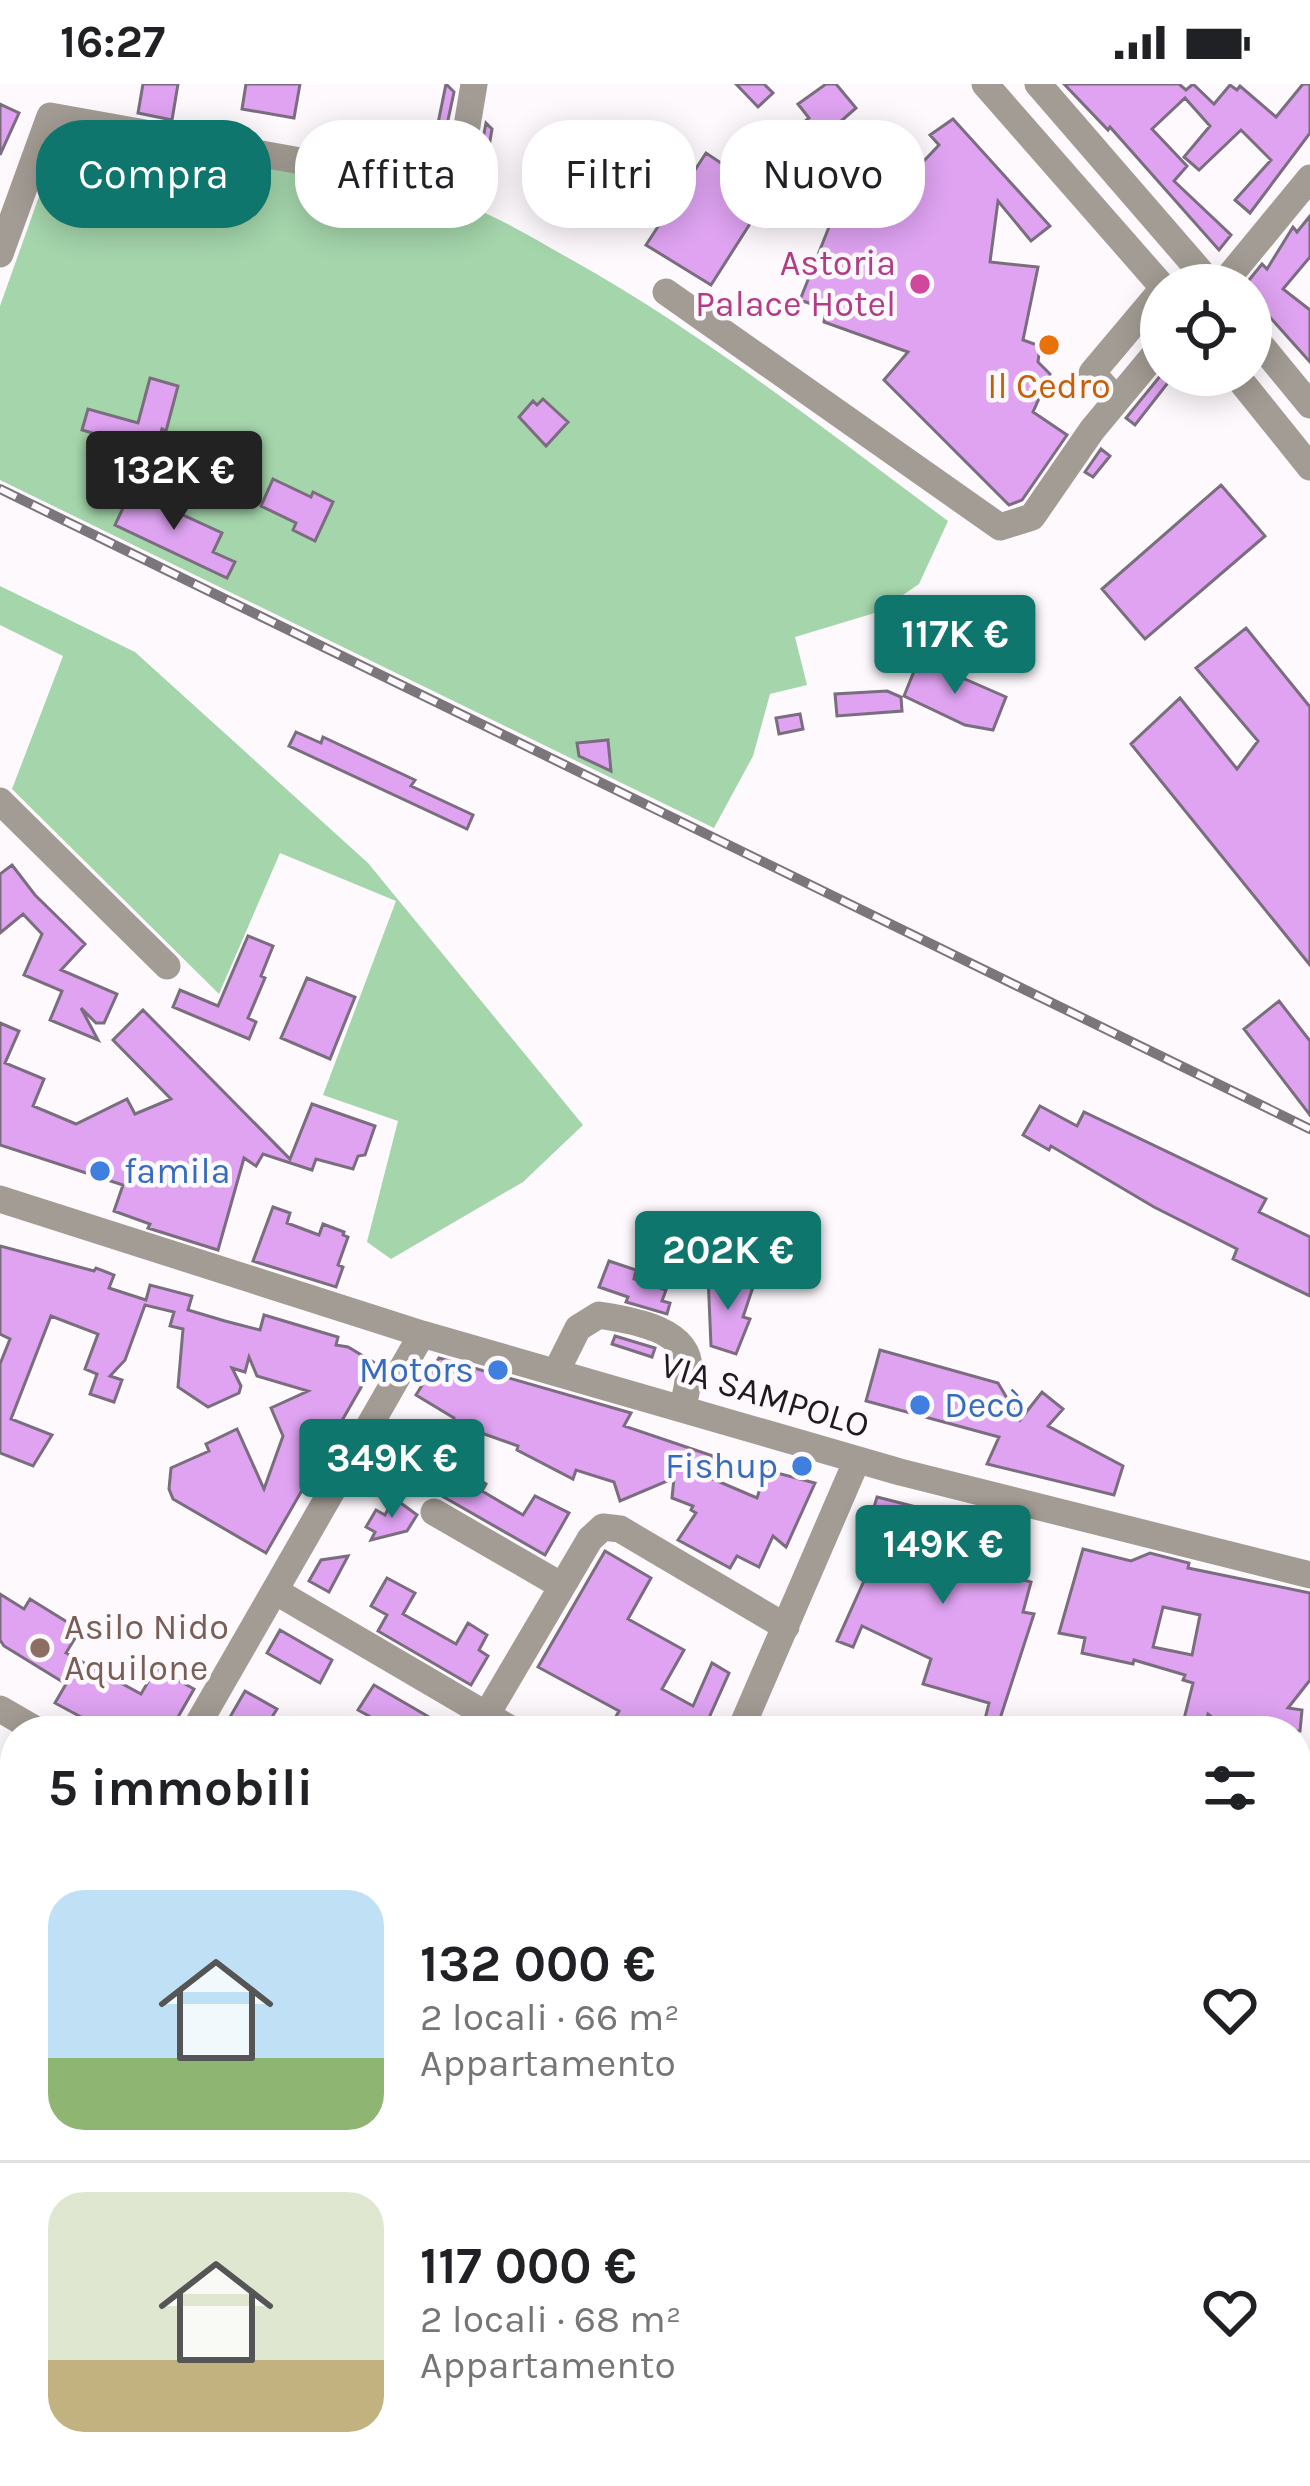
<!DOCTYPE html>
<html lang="it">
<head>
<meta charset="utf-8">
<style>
  body { margin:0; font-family:Karla,sans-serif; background:#f6f6f6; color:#202124; height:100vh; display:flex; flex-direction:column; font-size:45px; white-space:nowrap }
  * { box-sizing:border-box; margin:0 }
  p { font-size:39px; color:#757577 }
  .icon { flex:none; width:66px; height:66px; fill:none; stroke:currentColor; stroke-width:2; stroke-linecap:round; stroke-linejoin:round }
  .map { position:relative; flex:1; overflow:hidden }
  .panel { position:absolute; left:0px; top:1632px; width:1311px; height:771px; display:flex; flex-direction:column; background:#fff; border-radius:48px 48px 0 0; box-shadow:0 6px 30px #0003 }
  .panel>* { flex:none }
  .guide { position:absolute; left:36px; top:36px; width:1239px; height:108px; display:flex; gap:24px }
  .tools { position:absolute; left:1140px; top:180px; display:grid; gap:24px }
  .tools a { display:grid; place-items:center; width:132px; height:132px; border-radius:50%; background:#fff; box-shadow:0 6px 30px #0003; font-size:60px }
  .price { position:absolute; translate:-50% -102px; padding:0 27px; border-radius:12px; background:#0f766e; color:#fff; font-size:39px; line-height:78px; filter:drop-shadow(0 3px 6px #0008) }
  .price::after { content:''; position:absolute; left:50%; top:72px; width:36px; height:27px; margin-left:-18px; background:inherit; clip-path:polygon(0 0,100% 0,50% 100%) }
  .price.on { background:#222; color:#fff }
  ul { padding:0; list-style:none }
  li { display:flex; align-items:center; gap:36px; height:300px; padding:0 48px }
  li+li { border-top:3px solid #e0e0e0 }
  li span { display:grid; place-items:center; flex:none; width:336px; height:240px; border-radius:36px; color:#555 }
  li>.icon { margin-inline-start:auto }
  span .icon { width:144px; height:144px; fill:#fffc; stroke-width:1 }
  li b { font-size:51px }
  h2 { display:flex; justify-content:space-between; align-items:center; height:144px; padding:0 48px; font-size:51px }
  .pill { padding:0 42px; border-radius:48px; background:#fff; box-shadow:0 6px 30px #0003; font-size:42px; line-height:108px }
  .pill.on { background:#0f766e; color:#fff }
  .status { display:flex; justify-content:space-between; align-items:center; height:84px; padding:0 60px; background:#fff; direction:ltr }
  .status svg { height:33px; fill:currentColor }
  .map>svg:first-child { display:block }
</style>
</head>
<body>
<div class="status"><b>16:27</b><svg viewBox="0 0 49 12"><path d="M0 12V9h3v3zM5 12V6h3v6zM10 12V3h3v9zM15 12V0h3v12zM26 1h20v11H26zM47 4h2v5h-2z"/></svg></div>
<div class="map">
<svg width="1310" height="2402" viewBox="0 0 1310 2402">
  <rect width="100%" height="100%" fill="#fdf9fd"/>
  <path fill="#a4d5ab" d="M62,48L450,116C494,129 532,154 572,176C706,251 825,346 948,437L919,500L878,528L795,553L807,601L770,610L753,672L714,744L0,396V222Z
    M0,502L135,568L368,779L583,1041L523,1098L391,1175L367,1158L398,1037L323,1011L396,817L280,769L219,910L12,705L63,572L0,541Z
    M1310,2252V2353L1296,2345V2310L1307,2291L1296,2283V2275Z"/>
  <path fill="#dfa3f2" stroke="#7a6e7e" stroke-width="3" fill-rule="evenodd" d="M143,0H178L172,36L138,29Z
    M246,0H300L294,34L242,25Z
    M446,0L454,8L438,83L327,63L331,40L434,59Z
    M736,0H764L773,9L758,23Z
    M826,0H836L856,24L783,88L711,201L646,161L706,69L748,97L766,70L809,34L798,20Z
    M1064,0H1179L1186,6L1193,0L1214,20L1230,1L1237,6L1240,2L1276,33L1303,0H1310V49L1250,129L1235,116L1271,76L1241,46L1199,86L1184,73L1210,42L1185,14L1152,45L1187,82L1174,97L1231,151L1219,166L1110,43L1108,46Z
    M0,20L19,29L0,71Z
    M953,35L1050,142L1031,157L998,117L990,178L1038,183L1023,256L1040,262L1038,278L1050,290L1033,328L1067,351L1022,416L1009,421L884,296L908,268L824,238L826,225L800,216L831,138L860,96L866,101L885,81L903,99L939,61L930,51Z
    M486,39L492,45L480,116L463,113L481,65Z
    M1310,132V173L1283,205L1310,226V278L1251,212V201H1245L1262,180L1267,185L1293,143L1297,148Z
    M1161,291H1174L1135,341L1126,334Z
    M150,294L178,302L166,347L162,345L155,367L82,346L88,325L138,339Z
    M543,315L568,338L546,362L519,333L533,317L537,321Z
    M1101,365L1110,372L1093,393L1085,388Z
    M207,372L235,387L222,415L185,398L193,380L202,384Z
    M273,395L311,413L313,408L333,418L315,457L293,446L296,439L261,422Z
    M1221,401L1265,452L1145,555L1102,505Z
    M131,407L222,449L213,468L235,478L227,494L115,441Z
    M1246,544L1310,623V881L1131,660L1180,614L1237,685L1258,657L1196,584Z
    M919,575L1006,613L993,646L965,641L904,612Z
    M887,607L901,613L902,627L837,632L835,610Z
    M800,630L803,645L779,650L776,634Z
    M296,648L321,659L323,653L415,696L411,702L473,731L467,745L289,662Z
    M608,656L611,687L579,672L577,659Z
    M12,781L35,811L85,860L61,886L117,910L104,939H96L81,924L98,956L50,936L62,907L24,891L42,850L23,830L0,849V790Z
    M248,852L273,862L261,892L265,894L248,934L256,938L249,955L173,923L180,906L218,922Z
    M307,894L355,913L330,975L281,954Z
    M1279,917L1310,957V1031L1244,945Z
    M143,926L290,1075L312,1020L375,1042L365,1071L358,1072L353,1085L316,1075L312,1086L263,1070L256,1082L244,1074L218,1166L148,1144L150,1140L114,1127L123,1101L0,1061V939L19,947L5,979L44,995L33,1022L76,1040L127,1015L135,1030L171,1015L113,956Z
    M1040,1022L1077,1042L1084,1028L1266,1115L1259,1128L1310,1153V1212L1233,1175L1237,1165L1154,1123L1051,1062L1049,1066L1023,1051Z
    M273,1123L290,1129L287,1139L319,1151L323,1140L344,1148L343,1151L348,1153L338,1181L343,1183L336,1203L253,1177Z
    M0,1162L94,1187L96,1184L114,1191L109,1204L146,1216L150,1201L192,1212L188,1226L225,1237L260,1246L264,1231L338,1253L336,1261L348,1263L375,1279L266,1469L173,1415L169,1405L171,1384L209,1367L206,1360L237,1345L264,1405L283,1352L271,1324L308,1307L257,1292L249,1273L245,1288L232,1284L241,1302L239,1309L208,1323L178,1303L183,1245L170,1242L174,1228L145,1221L125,1276L110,1292L122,1296L114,1318L90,1310L97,1290L85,1285L98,1250L51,1232L11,1335L52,1351L33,1382L0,1369V1280L10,1255L0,1250Z
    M609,1177L636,1186L634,1195L666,1206L662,1217L670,1219L667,1230L626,1218L628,1213L599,1203Z
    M708,1191L753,1203L743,1233L750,1235L736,1270L711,1262Z
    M615,1252L655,1264L652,1273L612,1260Z
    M880,1266L998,1299L1020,1336L1042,1308L1063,1325L1048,1342L1123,1382L1114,1411L987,1380L999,1353L866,1317Z
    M439,1274L631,1329L624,1342L713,1372L708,1393L757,1414L766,1386L815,1399L786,1463L773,1452L759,1483L737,1472L730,1484L678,1456L696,1429L691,1426L693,1422L672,1414L674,1394L620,1417L614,1398L576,1386L573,1395L517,1366L518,1362L453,1339L454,1334L416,1311Z
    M450,1376L486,1400L482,1407L523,1431L535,1412L569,1429L545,1471L442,1412L449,1400L439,1394Z
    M877,1413L948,1431L938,1469L978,1480L982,1466L1011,1474L1006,1491L1031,1498L1023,1528L1034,1530L996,1647H982L989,1619L923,1600L931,1575L862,1542L853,1563L837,1557L881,1459L865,1454Z
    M394,1414L417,1431L407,1447L371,1456L375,1448L366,1443L376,1426L385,1431Z
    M1083,1465L1131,1477L1150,1469L1189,1479L1188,1484L1310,1509V1596L1288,1624L1302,1626L1300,1647H1229L1208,1630L1203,1646L1181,1647L1193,1599L1183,1596L1185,1591L1134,1576L1133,1580L1082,1569L1085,1554L1059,1549ZM1163,1523L1200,1531L1192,1571L1153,1563Z
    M605,1467L651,1494L628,1535L684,1566L662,1605L693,1622L712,1579L729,1589L703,1647H608L619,1627L538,1583Z
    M348,1472L329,1508L309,1497L321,1476Z
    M387,1494L415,1509L403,1530L456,1560L468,1539L487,1551L479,1566L488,1572L471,1601L378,1547L387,1531L371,1522Z
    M0,1510L24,1525L30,1515L80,1546L66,1569L141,1610L156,1584L194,1605L170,1647H107L55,1619L66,1600L4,1562L0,1556Z
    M280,1546L332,1576L320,1599L267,1569Z
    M374,1601L453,1647H384L366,1637L369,1632L358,1626Z
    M245,1607L277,1625L272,1633L296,1647H222Z"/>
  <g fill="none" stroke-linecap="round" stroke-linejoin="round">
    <path stroke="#a29c94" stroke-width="27" d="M985,0L1161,201
      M1038,0L1212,201
      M0,170L50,32L434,101H451L464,60L474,0
      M1222,201L1310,94
      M666,208L1000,443L1032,433L1092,346L1161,263
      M1251,249L1310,321
      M1236,291L1310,383
      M1117,316L1092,289L1161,207
      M0,717L167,882
      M0,1115L422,1250L900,1388L1310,1491
      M557,1286L578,1244L599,1231C630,1236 690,1244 689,1286C689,1298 685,1312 683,1324
      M434,1428L562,1502
      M275,1507L514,1647
      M0,1625L38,1647
      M194,1647L422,1250
      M477,1647L590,1455L603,1443L620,1445L786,1543
      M740,1647L857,1376
      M1296,1739L1310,1722
      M1296,1835L1310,1842
      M0,1986L15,1960
      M0,2016L15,2025
      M0,2303L15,2311
      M1296,2370L1310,2378
      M147,2388L171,2402
      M643,2388L667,2402
      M676,2388L700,2402
      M41,2402L49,2388
      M390,2402L397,2388
      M751,2402L763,2388
      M1126,2402L1134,2388"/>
    <defs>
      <path id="rail" d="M0,405L1310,1045"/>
    </defs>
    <use href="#rail" stroke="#7b767b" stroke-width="10"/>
    <use href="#rail" stroke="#fdf9fd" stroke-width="6" stroke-dasharray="18" stroke-linecap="butt"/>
  </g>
  <circle fill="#d1479c" stroke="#fdf9fd" stroke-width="4.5" cx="920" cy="200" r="12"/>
  <circle fill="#e8710a" stroke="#fdf9fd" stroke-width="4.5" cx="1049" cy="261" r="12"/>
  <g fill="#3f7fe0" stroke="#fdf9fd" stroke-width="4.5">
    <circle cx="100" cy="1087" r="12"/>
    <circle cx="498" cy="1286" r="12"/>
    <circle cx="920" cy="1321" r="12"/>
    <circle cx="802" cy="1382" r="12"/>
  </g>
  <circle fill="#8d6e63" stroke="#fdf9fd" stroke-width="4.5" cx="40" cy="1564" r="12"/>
  <g text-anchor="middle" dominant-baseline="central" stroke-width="9" stroke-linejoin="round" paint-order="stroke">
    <g font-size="36" fill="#b23c85" stroke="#fdf9fd" text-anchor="end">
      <text x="896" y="179">Astoria<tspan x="896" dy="41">Palace Hotel</tspan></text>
    </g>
    <g font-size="36" fill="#c56008" stroke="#fdf9fd">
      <text x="1049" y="302">Il Cedro</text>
    </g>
    <g font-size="36" fill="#366cbe" stroke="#fdf9fd" text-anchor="start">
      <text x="124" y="1087">famila</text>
      <text x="474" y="1286" text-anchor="end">Motors</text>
      <text x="944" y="1321">Decò</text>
      <text x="778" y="1382" text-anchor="end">Fishup</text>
    </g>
    <g font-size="36" fill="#201a20" stroke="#fdf9fd">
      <text transform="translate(765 1311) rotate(17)">VIA SAMPOLO</text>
    </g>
    <g font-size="36" fill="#785e54" stroke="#fdf9fd" text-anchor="start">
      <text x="64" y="1543">Asilo Nido<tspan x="64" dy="41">Aquilone</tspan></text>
    </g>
  </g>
</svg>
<div class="tools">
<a><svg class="icon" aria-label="locate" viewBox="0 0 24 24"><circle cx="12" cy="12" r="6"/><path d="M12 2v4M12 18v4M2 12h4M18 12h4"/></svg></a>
</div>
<b class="price on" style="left:174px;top:449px">132K €</b>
<b class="price" style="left:955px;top:613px">117K €</b>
<b class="price" style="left:728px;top:1229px">202K €</b>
<b class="price" style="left:392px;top:1437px">349K €</b>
<b class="price" style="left:943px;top:1523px">149K €</b>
<div class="guide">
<a class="pill on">Compra</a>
<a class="pill">Affitta</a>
<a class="pill">Filtri</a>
<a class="pill">Nuovo</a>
</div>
<section class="panel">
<h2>5 immobili<svg class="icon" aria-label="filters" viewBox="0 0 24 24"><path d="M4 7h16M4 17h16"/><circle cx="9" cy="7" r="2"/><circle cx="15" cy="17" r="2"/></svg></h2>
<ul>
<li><span style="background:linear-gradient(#bfe0f5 70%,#8fb573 0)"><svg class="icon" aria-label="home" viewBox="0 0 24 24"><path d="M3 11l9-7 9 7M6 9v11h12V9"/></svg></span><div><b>132 000 €</b><p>2 locali · 66 m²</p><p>Appartamento</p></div><svg class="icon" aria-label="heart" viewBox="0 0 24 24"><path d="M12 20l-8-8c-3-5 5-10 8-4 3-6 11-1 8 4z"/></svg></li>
<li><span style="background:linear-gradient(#dfe7d0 70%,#c2b280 0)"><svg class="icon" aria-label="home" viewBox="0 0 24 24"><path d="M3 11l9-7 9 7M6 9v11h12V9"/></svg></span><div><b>117 000 €</b><p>2 locali · 68 m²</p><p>Appartamento</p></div><svg class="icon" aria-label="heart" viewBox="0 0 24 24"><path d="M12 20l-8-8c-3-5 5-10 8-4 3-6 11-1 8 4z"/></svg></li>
</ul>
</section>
</div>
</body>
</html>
